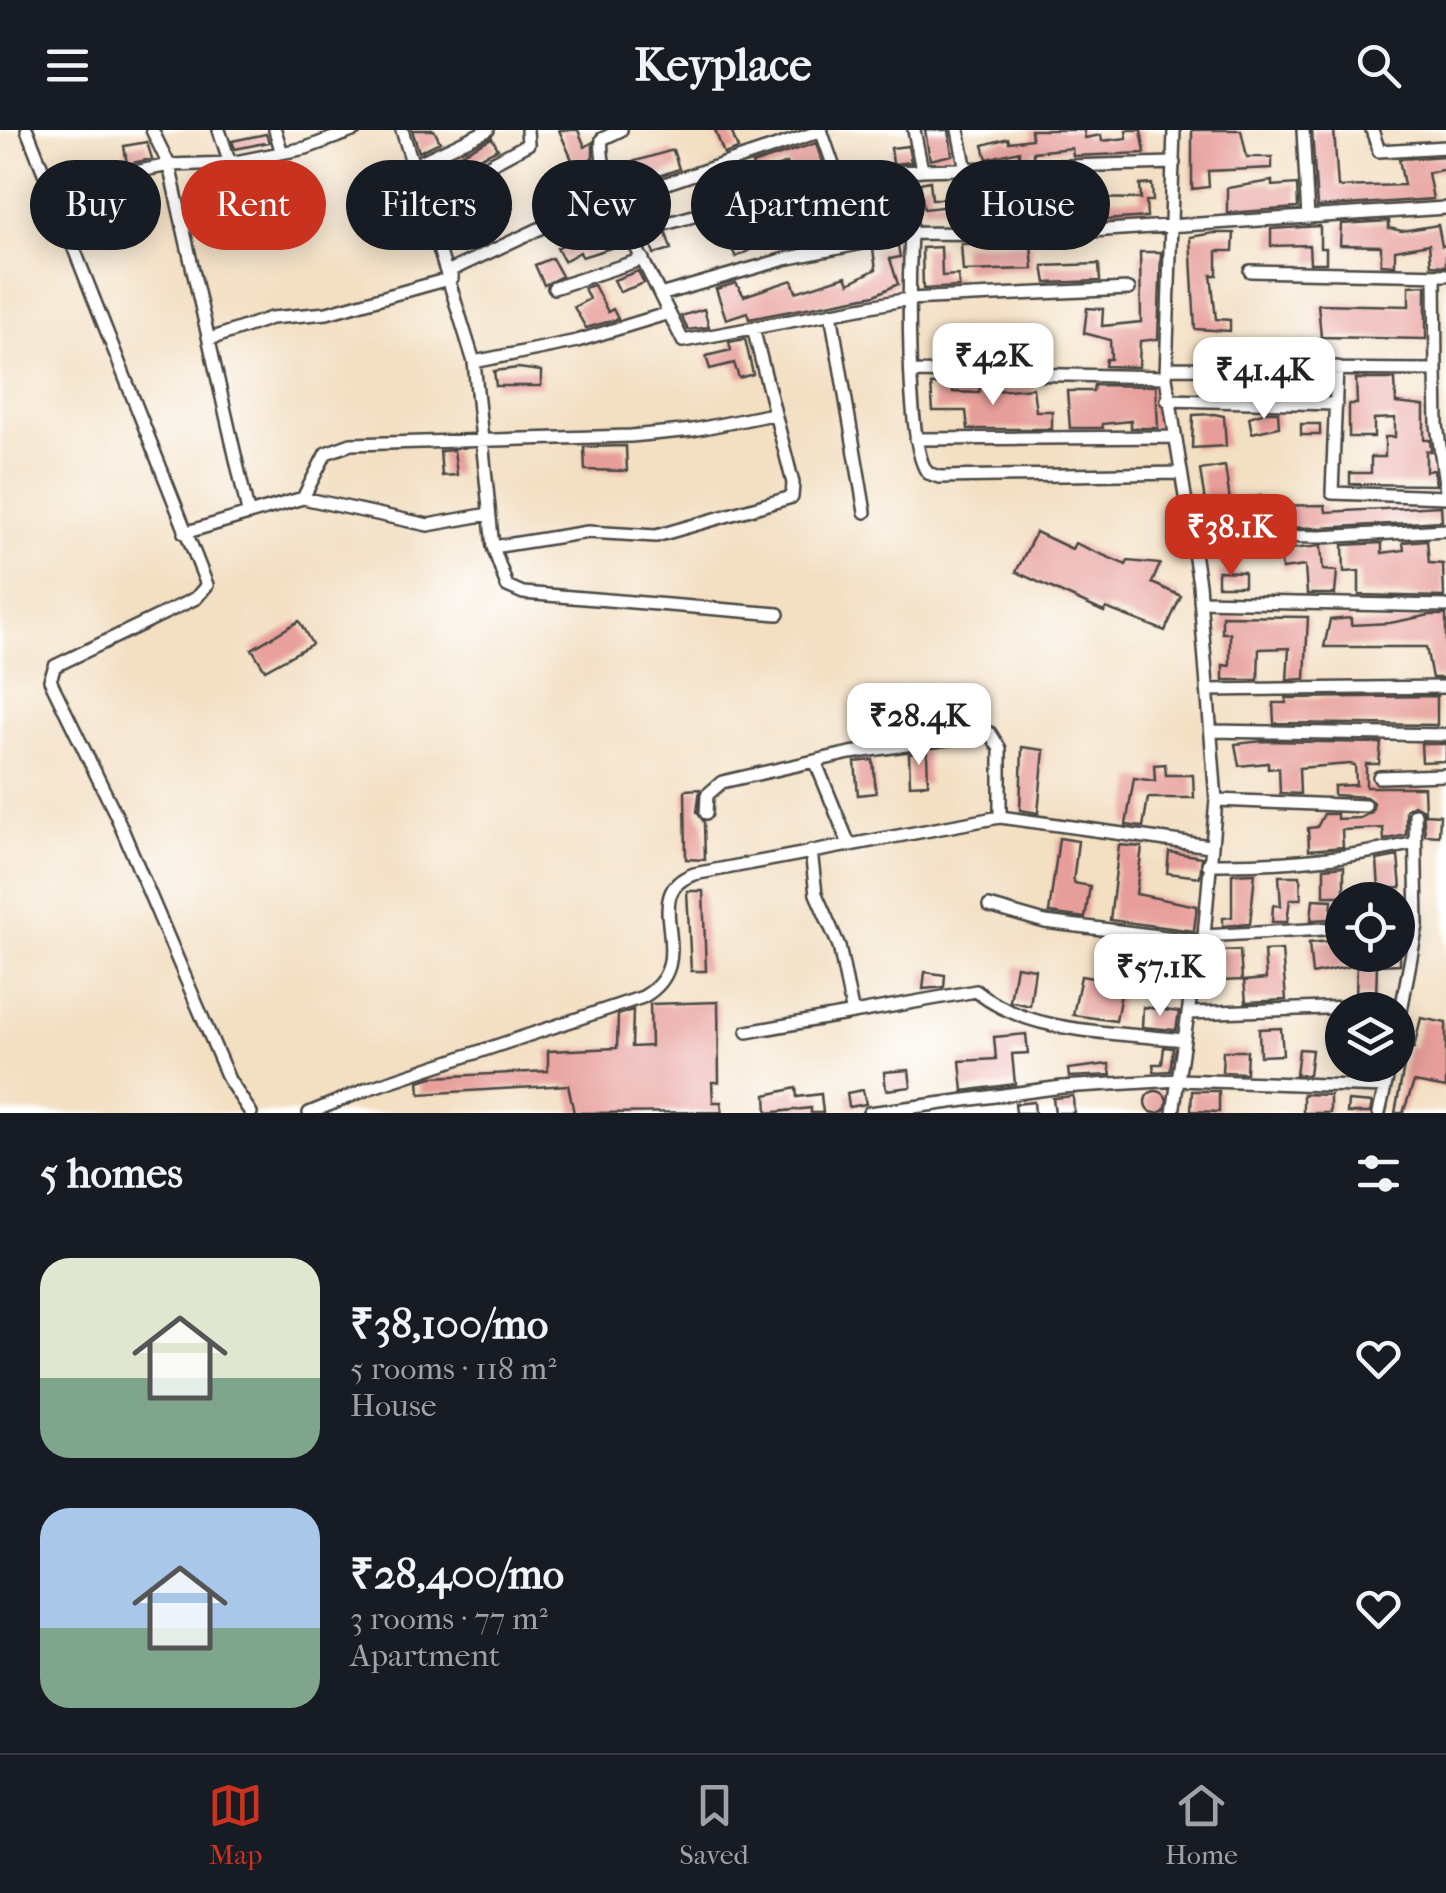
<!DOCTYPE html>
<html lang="en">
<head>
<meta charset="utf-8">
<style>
  body { margin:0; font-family:"IM FELL French Canon",serif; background:#242831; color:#f1f3f6; height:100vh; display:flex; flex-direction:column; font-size:38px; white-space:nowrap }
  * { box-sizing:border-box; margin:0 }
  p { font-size:32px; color:#9ea1a6 }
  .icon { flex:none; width:55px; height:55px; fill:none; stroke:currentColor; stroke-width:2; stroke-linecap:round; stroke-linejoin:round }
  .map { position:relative; height:983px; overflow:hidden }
  .sheet { display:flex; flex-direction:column; background:#171b24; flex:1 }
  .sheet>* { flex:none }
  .guide { position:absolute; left:30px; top:30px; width:1388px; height:90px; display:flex; gap:20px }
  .controls { position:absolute; left:1325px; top:752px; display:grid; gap:20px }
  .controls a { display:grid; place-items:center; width:90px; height:90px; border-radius:50%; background:#171b24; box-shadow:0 5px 25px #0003; font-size:50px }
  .price { position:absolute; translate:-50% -85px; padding:0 22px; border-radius:20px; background:#fff; color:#222; font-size:32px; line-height:65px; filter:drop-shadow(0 2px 5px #0008) }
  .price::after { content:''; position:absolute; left:50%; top:60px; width:30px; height:22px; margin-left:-15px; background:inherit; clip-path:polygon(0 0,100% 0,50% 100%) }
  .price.selected { background:#c8321e; color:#fff }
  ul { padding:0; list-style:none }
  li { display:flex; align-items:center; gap:30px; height:250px; padding:0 40px }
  li span { display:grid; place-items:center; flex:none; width:280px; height:200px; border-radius:30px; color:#555 }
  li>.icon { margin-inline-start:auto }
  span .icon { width:120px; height:120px; fill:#fffc; stroke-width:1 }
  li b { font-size:42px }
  h2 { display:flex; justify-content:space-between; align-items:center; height:120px; padding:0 40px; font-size:42px }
  .pill { padding:0 35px; border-radius:45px; background:#171b24; box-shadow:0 5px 25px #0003; font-size:35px; line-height:90px }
  .pill.selected { background:#c8321e; color:#fff }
  header { display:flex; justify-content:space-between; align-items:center; height:130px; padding:0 40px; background:#171b24; font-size:45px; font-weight:700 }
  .tabs { display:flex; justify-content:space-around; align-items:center; height:140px; border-top:2px solid #363941; background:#171b24; font-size:28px; color:#9ea1a6 }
  .tabs a { display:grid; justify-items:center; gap:5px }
  .tabs .selected { color:#c8321e }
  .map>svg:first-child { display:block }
</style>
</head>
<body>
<header><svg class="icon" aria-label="menu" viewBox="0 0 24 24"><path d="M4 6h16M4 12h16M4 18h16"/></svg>Keyplace<svg class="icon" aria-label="search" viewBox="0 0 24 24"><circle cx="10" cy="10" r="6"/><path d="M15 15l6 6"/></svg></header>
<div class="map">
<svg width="1446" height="983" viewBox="0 0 1446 983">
  <rect width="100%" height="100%" fill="#fff"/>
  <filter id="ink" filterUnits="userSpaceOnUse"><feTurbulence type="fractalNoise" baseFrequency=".01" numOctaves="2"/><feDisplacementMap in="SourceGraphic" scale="20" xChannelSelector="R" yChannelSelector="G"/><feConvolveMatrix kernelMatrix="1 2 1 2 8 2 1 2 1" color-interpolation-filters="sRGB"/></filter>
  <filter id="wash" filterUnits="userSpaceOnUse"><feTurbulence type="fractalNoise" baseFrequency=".0048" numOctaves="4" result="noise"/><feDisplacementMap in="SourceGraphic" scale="40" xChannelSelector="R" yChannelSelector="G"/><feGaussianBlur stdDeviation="2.25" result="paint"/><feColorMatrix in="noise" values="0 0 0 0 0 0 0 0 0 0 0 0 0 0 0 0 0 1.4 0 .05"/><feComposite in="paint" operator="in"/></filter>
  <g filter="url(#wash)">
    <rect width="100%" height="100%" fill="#f3dfc2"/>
    <g id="blocks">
      <path fill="#e79e9a" d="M412,0H434L440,12L419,22Z
        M559,0H578L585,17L593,12V27L576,39Z
        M715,0H731L738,19L724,24Z
        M925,0H949L952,25L930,30Z
        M1031,0H1084L1085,8L1101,5L1102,11L1127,8L1126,0H1141L1145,23L1073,26L1072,18L1033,22V28H1019V21L987,29L983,15L1008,8L1009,12L1032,9Z
        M1192,0H1241L1247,27H1272V38L1208,41L1209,57L1192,59Z
        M1312,0H1334L1338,57L1404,55L1399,29L1446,26V39L1428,43L1433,69L1317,77Z
        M266,4L269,12L235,19L232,11Z
        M492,8L498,19L438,48L434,38Z
        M147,12L152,29L127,34L124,16Z
        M816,13L825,41L792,49L787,33L756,44L752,34Z
        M908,16L911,32L893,34L891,18Z
        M673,20L679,39L624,58L618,36Z
        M497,41L513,78L504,82L488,46Z
        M1084,45L1085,68L1141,69L1140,55L1152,54L1153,71H1146L1147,87L1047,94V72L973,76L972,52L1023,47V53H1041V46Z
        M930,51L932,69H951V76L924,79L920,53Z
        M1272,51V56L1297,54L1298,78L1227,83V58Z
        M830,59L833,72L783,85L779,72Z
        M658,75L661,85L640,91L637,81Z
        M735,84L744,99L762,94L766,105L746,110L750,120L736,127L724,104L730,101L723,90Z
        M599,89L607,103L618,100L624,114L582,127L580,122L564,131L557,118L589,101L586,96Z
        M845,89L849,101L817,113L811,98Z
        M1389,91V98L1402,101L1438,95L1442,116L1446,115V136L1431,135L1429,114L1395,120V135L1381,134V116L1340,115L1341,94Z
        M1320,96V118H1326V133H1310L1309,115L1271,116V99Z
        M666,103L671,119L654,124L649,108Z
        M1214,103H1234L1233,121H1217V145H1211L1216,189L1230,190V201L1195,199L1190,107Z
        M1031,113L1033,139L963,141L961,114Z
        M898,115L900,127L890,129L898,154L875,165L749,189L747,182L726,189L716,159L736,153L744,166L792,150L796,162L846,146L849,153L876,139L873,120Z
        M941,117L942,146L958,145L959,157L923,159L922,118Z
        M1140,122H1161L1158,209L1140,211L1139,237L1105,236L1106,229H1111L1110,210L1084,203L1087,178L1103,179L1102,196L1141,192Z
        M552,128L562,146L544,155L535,135Z
        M1099,134L1100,151L1046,153L1043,136Z
        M638,141L644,153L620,162L614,150Z
        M594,155L608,182L613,179L618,189L586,198L574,177L589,169L584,158Z
        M1426,155V209L1321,207L1318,174L1409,176V156Z
        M704,179L709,197L688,200L681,186Z
        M745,209L753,244L739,248L734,233L710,239L706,226L731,220L729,212Z
        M968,209L970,234L954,233L952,211Z
        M1009,214H1023L1024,235H1010Z
        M518,238L541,241V256H496L494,241Z
        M1356,249H1395L1396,273L1424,276V310H1430L1431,321H1426V341L1434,340L1436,355L1350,354V343H1371V327H1385V307H1395V288L1374,289V307H1349V274H1357Z
        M952,253L953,262L979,263L980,256H996V261L1033,258L1036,281H1052V299H968L966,281H933L931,255Z
        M1094,255L1156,256L1158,298H1131V291L1102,294L1103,298H1070L1067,261H1093Z
        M1265,282H1278L1279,297L1252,303L1249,287Z
        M1214,284L1224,286L1226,316L1192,318L1193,285Z
        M1301,294H1320V305H1301Z
        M626,316L627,341L585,340L584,317Z
        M454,320L457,345L442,346L440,321Z
        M1225,336L1230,371L1261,366L1262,376L1325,375L1326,382L1441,376L1442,391L1321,398L1209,396L1200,340Z
        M1036,402L1072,419L1075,413L1126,435L1128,431L1160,434L1152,453L1181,466L1165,501L1106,478L1104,482L1016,442Z
        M1427,410L1429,433L1443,434L1444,467L1359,465V441L1344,442L1343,415L1382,413V423L1404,420L1403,412Z
        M1321,416L1323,440L1337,441L1335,464H1307L1305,436L1282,439L1279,420Z
        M1218,441L1244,442V456H1218Z
        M1430,485H1446V548H1432L1426,517H1324L1330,490L1351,488V495L1390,493Z
        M1222,486L1308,487L1305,549L1287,550L1289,518L1259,519L1258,550H1223V535L1230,536V503H1222Z
        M299,491L312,514L265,540L252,519Z
        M1437,566V595L1274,593L1273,573H1286V568Z
        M913,580L918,604L905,606L901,586Z
        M1263,611L1381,613L1379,634H1366V657H1424L1425,684L1440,685L1439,706L1425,705L1423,680L1414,675L1406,680V705L1384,710L1383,698L1342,700L1343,717L1309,720L1308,698L1317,697L1324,684H1337V689L1360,688L1372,682L1374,673L1366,667L1334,665V656L1356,655L1355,635L1350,634L1299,638L1300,664L1280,663L1279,638L1268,639V633L1239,636L1235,614Z
        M1421,614H1446V631L1422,632Z
        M1022,617L1044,620L1038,683L1020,680Z
        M927,621L928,654L910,655L909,624Z
        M873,630L876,663L858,665L855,632Z
        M1165,634L1166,645H1193L1194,668H1148L1143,697L1126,695L1134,648L1155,651L1154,635Z
        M700,659L697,682L704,692L705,730L686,729L685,660Z
        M1059,708L1078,711L1073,753L1090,756L1085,788L1049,783Z
        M1119,715L1142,717L1136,764L1197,776L1194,801L1110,790Z
        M1169,722L1202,727L1200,747L1167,743Z
        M1398,726L1401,758L1379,759L1377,730Z
        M1344,736V766H1324V738Z
        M1255,743L1250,794L1223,796V788L1232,787V744Z
        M1279,746H1300L1301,769H1290L1287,792H1272L1273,775L1281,776Z
        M687,761H703L706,841H691Z
        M1313,769L1332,770L1331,789L1311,790Z
        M1342,810V825H1400V834L1377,835L1376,867H1356L1357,835L1312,844L1309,813Z
        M1150,814L1188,819L1184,847L1145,840Z
        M1240,820L1242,850L1222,851L1220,821Z
        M1282,820L1286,870L1246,872L1244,851L1266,849L1264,821Z
        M1016,836L1035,839L1030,876L1010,871Z
        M925,842L945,845L944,857L923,859Z
        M1081,846L1123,853L1116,891L1073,885Z
        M718,872L719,952H712L713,972H721L722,982L574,983L568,955L420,964L419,951L432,947L548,941V921L617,918L618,885L633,880L632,917L651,916L650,874Z
        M1143,877L1179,882L1176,900L1142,897Z
        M1421,888L1446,893V958L1414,952L1403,983H1395L1408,916L1414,918Z
        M1328,893H1342V919L1327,918Z
        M1281,898L1283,925L1260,926L1259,899Z
        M1026,904L1028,923L1012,924L1015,954L963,961L960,931L996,929L994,907Z
        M1164,917L1173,918L1170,941L1154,942L1153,934H1162Z
        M1299,919L1312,920L1309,945H1296Z
        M1223,921H1247L1246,943L1222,942Z
        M1109,934L1111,945L1069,947L1068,939Z
        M909,940L911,957L886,960L884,942Z
        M796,958L797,967L821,964L823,983H811V978L767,983L766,965Z
        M863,960L866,974L849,977L847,963Z
        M1192,961H1219V982L1191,981Z
        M1145 972a11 11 0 1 1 22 0a11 11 0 1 1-22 0Z
        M1303,964L1330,965V983H1303Z
        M1073,966L1074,983H1055L1053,968Z
        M1348,971L1372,973L1370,983H1347Z
        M1034,972L1035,983H1016L1015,974Z"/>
    </g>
  </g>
  <g filter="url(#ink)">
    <use href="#blocks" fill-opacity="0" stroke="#494642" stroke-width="2.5"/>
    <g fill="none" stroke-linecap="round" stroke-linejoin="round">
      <defs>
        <path id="street" d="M27,0L207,455L196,468L55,536L50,550L116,685L229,950L251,983
          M152,0L169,35L248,382
          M219,0L230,33
          M275,0L281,20
          M402,0L474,232L577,211L669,183
          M621,0L602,9C597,51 642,126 660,165
          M821,0L838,49
          M914,0L922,40
          M958,0L966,40
          M1303,0L1308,88
          M1372,0L1379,21L1446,17
          M414,35L488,0
          M910,42L911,103L785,129L660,165L683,211L908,169L1129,159
          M53,59L169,35L230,33L306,18L355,0
          M424,60L451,55L528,14L527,0
          M632,103L820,51L922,40L1174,33
          M449,141L558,90L821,1
          M1250,141L1446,145
          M1435,145L1436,240
          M554,158L643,129
          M831,183L865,382
          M210,209L271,188L327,183L452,148
          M474,232L493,417L507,456L523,463L778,484
          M1337,237L1332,363L1446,367
          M1166,238L1436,240L1437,295L1446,361
          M913,242L1166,247
          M1167,270L1336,274
          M916,309L1175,307
          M1181,343L939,347L928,343C905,319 909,142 911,103L1045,104L1446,78
          M303,368L326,323L351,314L631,306L693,300L773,284
          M184,403L303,368L428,395L489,384
          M1190,405L1321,407L1446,400
          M493,417L588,402L656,406L792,367L793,353L753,198
          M1200,471L1446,476
          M1207,560L1446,557
          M1211,601L1446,605
          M815,631L849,714
          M1379,647L1446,645
          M1216,670L1365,676
          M706,683L707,665L722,652L850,623L990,603L1000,619V687
          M811,721L816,764L839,816L852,880
          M1208,734C1280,735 1345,729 1415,713
          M989,776L1045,792L1199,811
          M1398,796L1417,795
          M1204,806L1342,798
          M1191,883L1402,875
          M1398,897L1417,795L1415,684
          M747,902L976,861C1030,905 1116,902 1183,910
          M309,983L370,958L643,867C706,831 634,765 694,744L1000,687L1210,716
          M869,983L1062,957L1178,950L1385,957
          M1173,983L1199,811L1204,806L1216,670L1199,454L1166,247L1174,0
          M1379,983L1390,935"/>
      </defs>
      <use href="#street" stroke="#494642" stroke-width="16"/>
      <use href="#street" stroke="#fff" stroke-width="11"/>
    </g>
  </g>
</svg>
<div class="controls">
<a><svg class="icon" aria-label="locate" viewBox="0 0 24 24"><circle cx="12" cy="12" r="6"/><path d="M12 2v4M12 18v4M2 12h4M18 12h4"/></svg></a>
<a><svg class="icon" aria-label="layers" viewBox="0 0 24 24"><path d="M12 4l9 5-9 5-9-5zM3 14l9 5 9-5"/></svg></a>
</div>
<b class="price" style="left:993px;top:278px">₹42K</b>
<b class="price" style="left:1264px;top:292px">₹41.4K</b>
<b class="price selected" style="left:1231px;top:449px">₹38.1K</b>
<b class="price" style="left:919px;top:638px">₹28.4K</b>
<b class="price" style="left:1160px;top:889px">₹57.1K</b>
<div class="guide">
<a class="pill">Buy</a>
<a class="pill selected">Rent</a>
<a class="pill">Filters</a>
<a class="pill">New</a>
<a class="pill">Apartment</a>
<a class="pill">House</a>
</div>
</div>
<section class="sheet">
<h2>5 homes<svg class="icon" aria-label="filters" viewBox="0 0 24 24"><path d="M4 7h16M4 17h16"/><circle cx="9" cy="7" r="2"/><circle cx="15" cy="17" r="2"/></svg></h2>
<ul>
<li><span style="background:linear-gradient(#dfe7d0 60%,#7fa58c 0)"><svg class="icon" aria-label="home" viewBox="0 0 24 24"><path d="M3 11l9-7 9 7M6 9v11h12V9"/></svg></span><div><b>₹38,100/mo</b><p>5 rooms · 118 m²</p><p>House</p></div><svg class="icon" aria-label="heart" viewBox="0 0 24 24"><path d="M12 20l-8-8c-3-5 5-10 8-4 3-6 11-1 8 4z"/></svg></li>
<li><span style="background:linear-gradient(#a9c7e8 60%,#7fa58c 0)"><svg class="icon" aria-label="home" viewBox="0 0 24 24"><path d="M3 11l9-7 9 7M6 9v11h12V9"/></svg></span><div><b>₹28,400/mo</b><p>3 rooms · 77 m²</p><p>Apartment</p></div><svg class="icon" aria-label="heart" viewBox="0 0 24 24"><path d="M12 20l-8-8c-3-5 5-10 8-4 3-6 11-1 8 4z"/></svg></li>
</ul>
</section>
<nav class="tabs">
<a class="selected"><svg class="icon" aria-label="map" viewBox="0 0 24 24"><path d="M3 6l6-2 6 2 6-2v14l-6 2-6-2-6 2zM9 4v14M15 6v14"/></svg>Map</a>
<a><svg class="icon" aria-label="saved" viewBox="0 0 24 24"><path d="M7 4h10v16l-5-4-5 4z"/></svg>Saved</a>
<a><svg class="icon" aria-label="home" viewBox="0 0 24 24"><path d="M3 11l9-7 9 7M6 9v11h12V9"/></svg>Home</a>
</nav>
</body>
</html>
